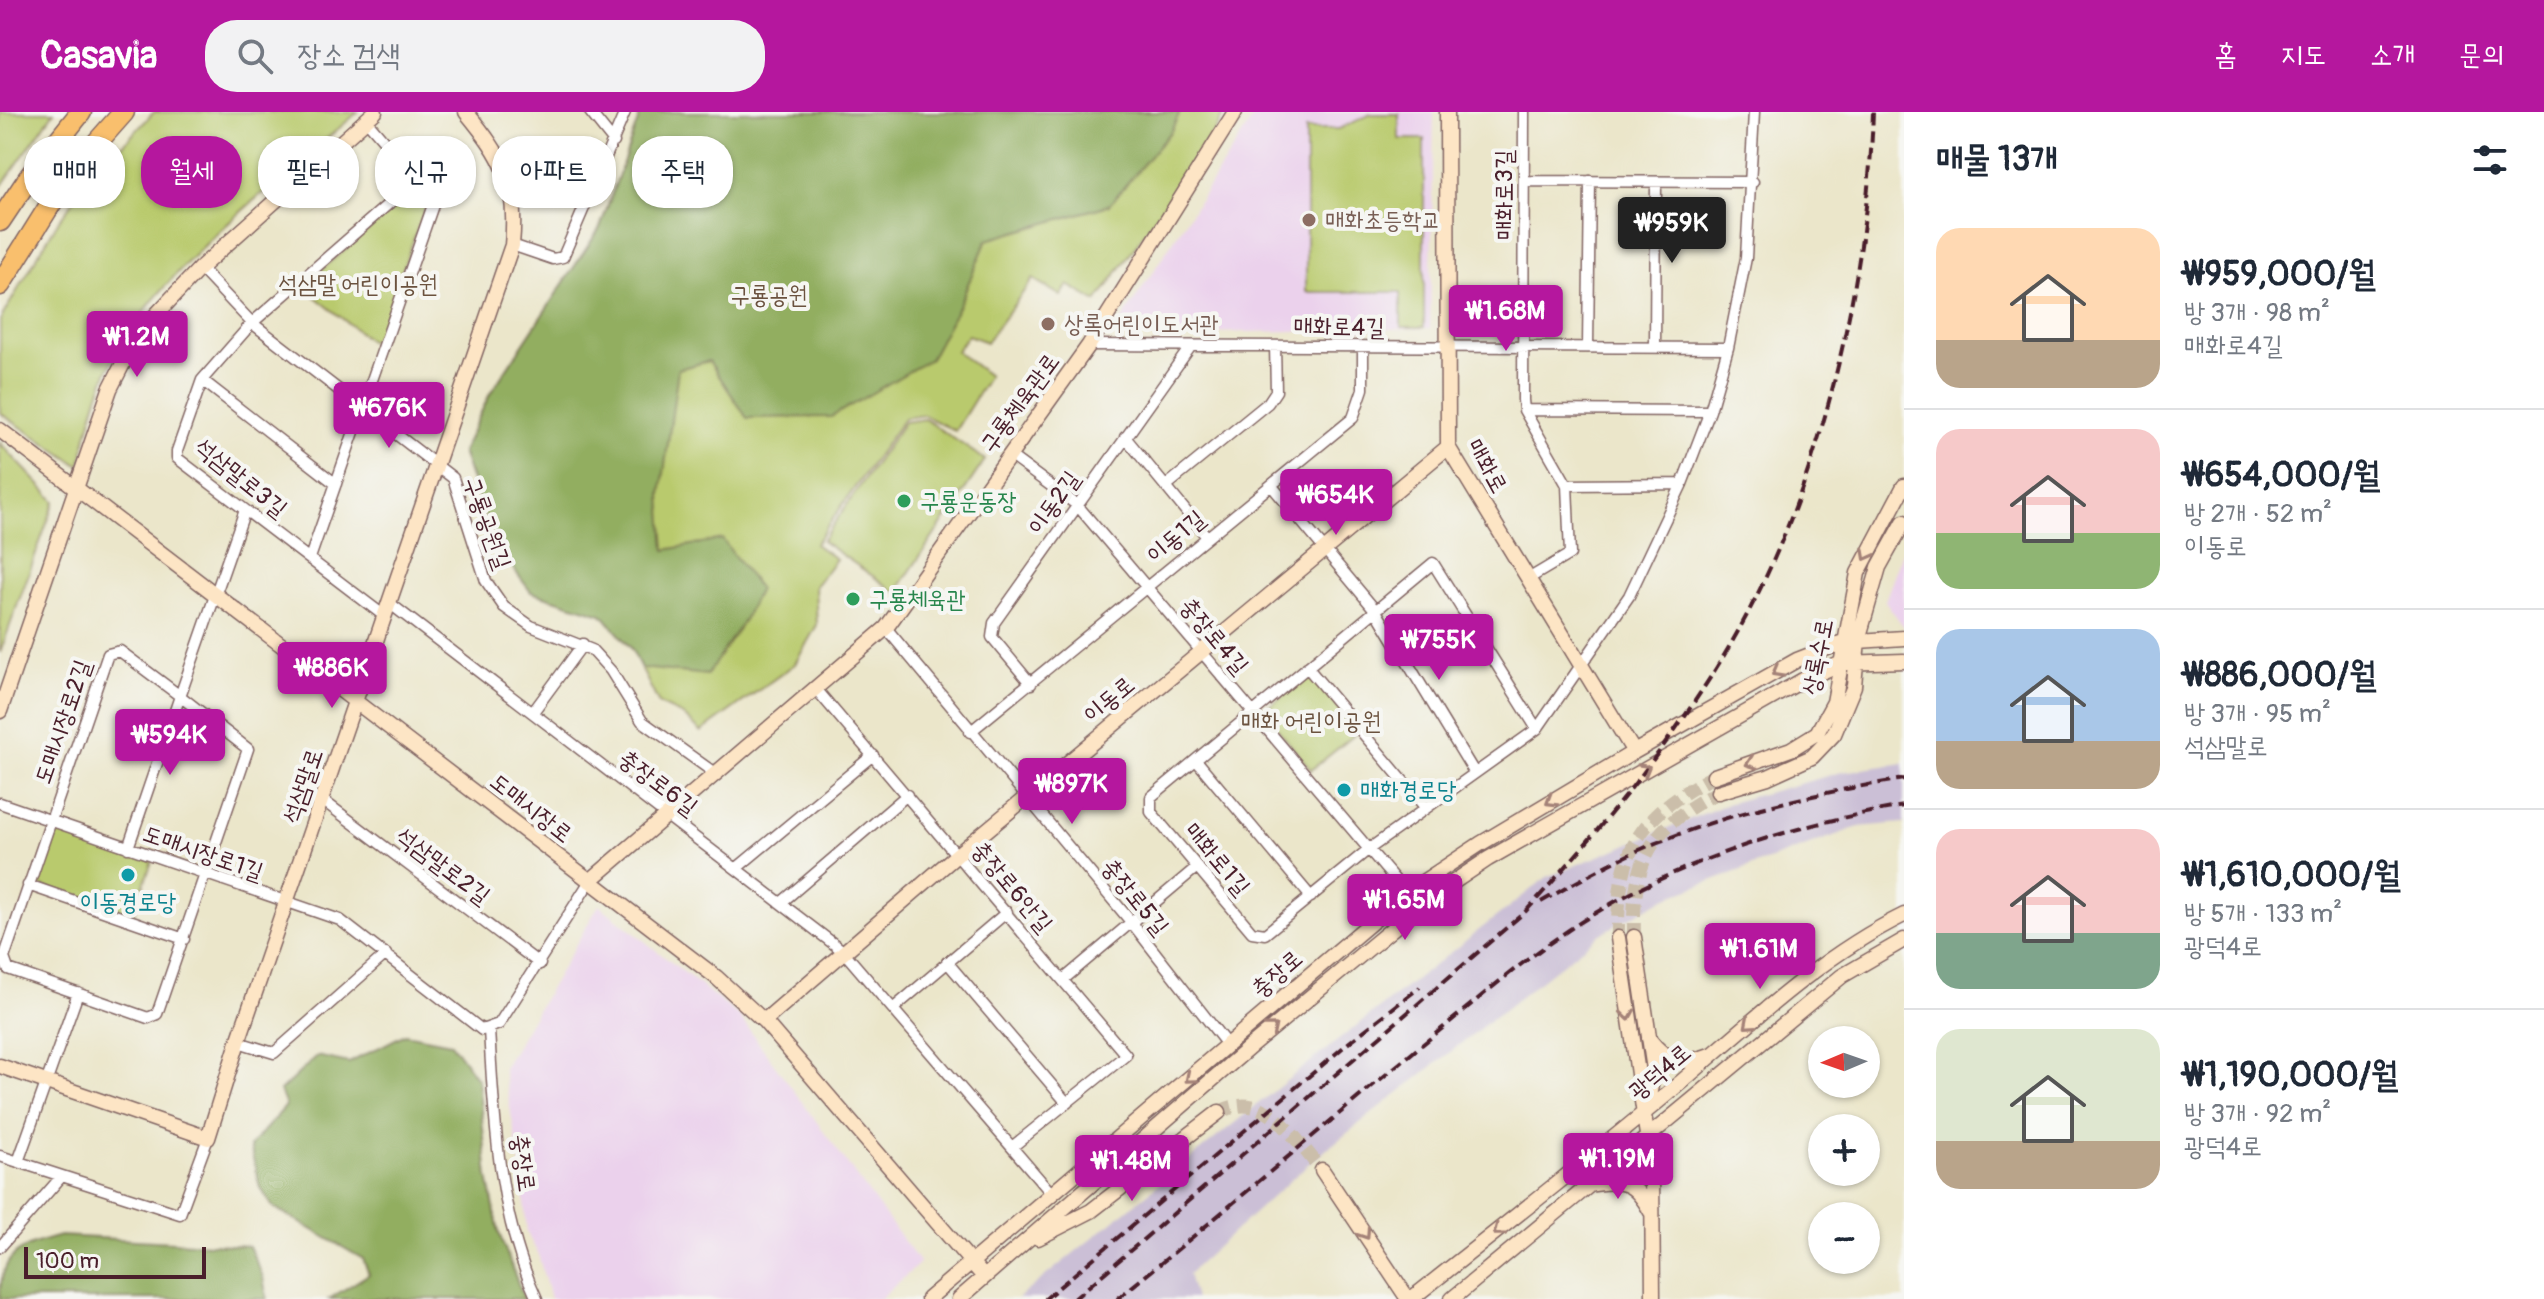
<!DOCTYPE html>
<html lang="ko">
<head>
<meta charset="utf-8">
<style>
  body { margin:0; font-family:Pangolin,"Poor Story",sans-serif; background:#f2f2f3; color:#1f2937; height:100vh; display:flex; flex-direction:column; font-size:30px; white-space:nowrap }
  * { box-sizing:border-box; margin:0 }
  p { font-size:26px; color:#747a83 }
  .icon { flex:none; width:44px; height:44px; fill:none; stroke:currentColor; stroke-width:2; stroke-linecap:round; stroke-linejoin:round }
  .map { position:relative; flex:1; overflow:hidden }
  .panel { display:flex; flex-direction:column; background:#fff; width:640px }
  .panel>* { flex:none }
  .banner { position:absolute; left:24px; top:24px; width:760px; height:72px; display:flex; gap:16px }
  .needle { width:52px; rotate:268deg }
  .fabs { position:absolute; left:1808px; top:914px; display:grid; gap:16px }
  .fabs a { display:grid; place-items:center; width:72px; height:72px; border-radius:50%; background:#fff; box-shadow:0 2px 6px #0004; font-size:40px }
  .scale { position:absolute; left:24px; bottom:20px; width:182px; box-sizing:border-box; padding-left:8px; border:4px solid #4a1f2b; border-top:0; font-size:22px; line-height:28px; white-space:nowrap; color:#4a1f2b; -webkit-text-stroke:6px #f6f6f2; paint-order:stroke }
  .price { position:absolute; translate:-50% -68px; padding:0 18px; border-radius:8px; background:#b5179e; color:#fff; font-size:26px; line-height:52px; filter:drop-shadow(0 2px 4px #0008) }
  .price::after { content:''; position:absolute; left:50%; top:48px; width:24px; height:18px; margin-left:-12px; background:inherit; clip-path:polygon(0 0,100% 0,50% 100%) }
  .price.active { background:#222; color:#fff }
  ul { padding:0; list-style:none }
  li { display:flex; align-items:center; gap:24px; height:200px; padding:0 32px }
  li+li { border-top:2px solid #e0e1e3 }
  li span { display:grid; place-items:center; flex:none; width:224px; height:160px; border-radius:24px; color:#555 }
  li>.icon { margin-inline-start:auto }
  span .icon { width:96px; height:96px; fill:#fffc; stroke-width:1 }
  li b { font-size:34px }
  h2 { display:flex; justify-content:space-between; align-items:center; height:96px; padding:0 32px; font-size:34px }
  .tag { padding:0 28px; border-radius:32px; background:#fff; box-shadow:0 2px 6px #0004; font-size:28px; line-height:72px }
  .tag.active { background:#b5179e; color:#fff }
  header { display:flex; align-items:center; gap:48px; box-sizing:border-box; height:112px; padding:0 40px; background:#b5179e; color:#fff }
  header strong { font-size:38px }
  nav { display:flex; gap:44px; margin-inline-start:auto; font-size:28px }
  .search { width:560px; height:72px; background:#f2f2f3; display:flex; align-items:center; gap:20px; box-sizing:border-box; padding:0 28px; border-radius:32px; color:#747a83; font-size:30px }
  main { display:flex; flex:1; min-height:0 }
  .map>svg:first-child { display:block }
</style>
</head>
<body>
<header>
<strong>Casavia</strong>
<div class="search"><svg class="icon" aria-label="search" viewBox="0 0 24 24"><circle cx="10" cy="10" r="6"/><path d="M15 15l6 6"/></svg>장소 검색</div>
<nav><a>홈</a><a>지도</a><a>소개</a><a>문의</a></nav>
</header>
<main>
<div class="map">
<svg width="1904" height="1187" viewBox="0 0 1904 1187">
  <rect width="100%" height="100%" fill="#f6f6f2"/>
  <filter id="ink" filterUnits="userSpaceOnUse"><feTurbulence type="fractalNoise" baseFrequency=".0125" numOctaves="2"/><feDisplacementMap in="SourceGraphic" scale="16" xChannelSelector="R" yChannelSelector="G"/><feConvolveMatrix kernelMatrix="1 2 1 2 8 2 1 2 1" color-interpolation-filters="sRGB"/></filter>
  <filter id="wash" filterUnits="userSpaceOnUse"><feTurbulence type="fractalNoise" baseFrequency=".006" numOctaves="4" result="noise"/><feDisplacementMap in="SourceGraphic" scale="32" xChannelSelector="R" yChannelSelector="G"/><feGaussianBlur stdDeviation="1.8" result="paint"/><feColorMatrix in="noise" values="0 0 0 0 0 0 0 0 0 0 0 0 0 0 0 0 0 1.4 0 .05"/><feComposite in="paint" operator="in"/></filter>
  <g filter="url(#wash)">
    <rect width="100%" height="100%" fill="#ebe6ca"/>
    <path fill="#ebd1ec" d="M1257,0H1434L1430,216L1112,223Z
      M1904,436V515L1885,489Z
      M599,793L739,904L920,1151L880,1187H550L538,1142L527,1121L522,1064L503,956Z"/>
    <path fill="#cbbfd6" d="M1904,651V711L1858,715L1665,786L1600,822L1308,1052L1188,1162L1195,1187H1017L1295,962L1547,765L1730,691L1842,660Z"/>
    <path fill="#b9ca6d" stroke="#82744c" stroke-width="2" d="M0,0H54L0,76Z
      M154,0H358C283,65 166,153 118,238C99,271 88,316 80,354L0,301V208L57,111L87,71Z
      M641,0H1224L1216,17L1097,190L1068,173L1061,184L1033,167L986,230L968,223L956,239L989,264L955,319L924,303L904,306L815,432L836,447L815,474L817,513L795,552L701,620L683,603L659,592L631,536L602,502L531,480L495,432L462,340L490,282L600,116Z
      M1371,2H1399V27H1424V215H1401V180H1306V17H1339Z
      M412,81L422,84L426,93L375,233L302,174Z
      M925,307L985,348L896,480L822,429L904,310Z
      M0,331L55,389L0,541Z
      M1307,564H1314L1358,620L1311,658L1266,603L1267,596Z
      M60,718L152,749L133,804L41,774L37,766L52,722Z"/>
    <path fill="#92ae60" stroke="#6e6646" stroke-width="2" d="M641,0H1180L1171,19L1109,93L987,128L959,193L930,247L831,305L747,306L709,249L678,257L661,383L665,438L722,427L759,477L744,508L707,563L641,556L631,536L602,502L531,480L495,432L462,340L490,282L600,116Z
      M405,922L451,931L478,968L488,1065L499,1121L524,1187H329L369,1162L363,1147L273,1095L260,1075L250,1034L286,994L280,979L317,944L349,951Z
      M60,1124L249,1134L263,1165L267,1187H0C0,1141 20,1135 60,1124Z"/>
  </g>
  <g filter="url(#ink)">
    <g fill="none" stroke-linecap="round" stroke-linejoin="round">
      <path stroke="#cbbeaa" stroke-width="14" stroke-dasharray="14 7" stroke-linecap="butt" d="M1634,825C1632,748 1650,715 1718,680
        M1618,826C1617,740 1637,704 1714,664
        M1219,1000C1268,976 1292,1025 1322,1058"/>
      <defs>
        <path id="street" d="M590,0L614,30
          M1524,0L1523,288L1524,298L1567,373L1570,442L1528,467
          M1524,69L1753,70
          M512,133L553,147L563,145L625,0
          M200,156L252,211L453,366L486,469L504,495L531,514L592,538L611,559L642,609L716,662
          M1089,233L1728,236
          M1588,235L1590,69
          M1655,236L1656,70
          M202,268L336,372
          M1524,298L1710,299
          M1125,325L1207,425
          M1009,343L1077,393L1406,781
          M1271,373L1376,499L1474,660
          M1567,373L1682,372
          M1166,374L1268,291L1276,279L1275,234
          M310,446L433,93L417,67L366,8
          M388,490L843,839L1052,1082
          M383,503L177,346V339L202,268L252,211L417,67
          M886,516L1132,811L1228,934
          M1307,555L1425,695
          M1031,572L992,525L994,511L1191,234
          M816,577L1126,943L1012,1035
          M533,600L583,532
          M1537,617L1433,451L1151,685V700L1252,820L1265,822L1369,737L1537,617L1629,484L1682,372L1710,299L1728,236L1746,146L1754,0
          M970,620L1353,306L1363,277V236
          M1196,648L1311,785
          M321,687L540,852
          M0,691L340,808L482,918L499,912L590,769
          M128,736L180,584L120,539L108,542L4,846L8,857L148,906L157,902L248,637L180,584L245,398
          M737,756L873,643
          M28,773L184,827
          M782,790L907,683
          M947,850L1067,991
          M1064,867L1197,755
          M894,896L1007,800
          M489,917C494,1008 498,1104 537,1187
          M238,930L274,941L386,842
          M0,1044L62,1064
          M18,1050L78,881
          M0,1135L62,1064L180,1102L208,1026"/>
        <path id="secondary" d="M1447,0L1448,335L1634,640
          M0,318L716,865L764,909L984,1165
          M0,599L110,277L138,222L200,156L375,0
          M1714,664L1791,637L1817,621L1834,590L1858,461L1904,374
          M1718,680L1768,665L1812,645L1834,622L1854,574L1858,528L1879,455L1904,410
          M590,769L886,516L1089,233L1235,0
          M1634,825L1654,958L1647,995
          M1618,826L1652,1057L1653,1187
          M764,909L958,742L1448,335
          M1649,927C1668,951 1681,954 1710,943
          M0,954L208,1026L238,930L512,133C518,71 504,46 466,0
          M1322,1058L1408,1187
          M1587,1073C1623,1068 1633,1067 1651,1100
          M1038,1126L1091,1099L1219,1000
          M928,1187L1406,781L1480,732L1634,640L1797,548L1843,530L1904,526
          M959,1187L1250,935L1427,788L1488,747L1803,568L1842,551L1904,549
          M1411,1187C1497,1119 1583,1052 1667,982C1742,919 1815,847 1904,803
          M1452,1187L1842,864L1904,828"/>
        <path id="highway" d="M0,109L30,64L81,0
          M0,173L70,61L124,0"/>
      </defs>
      <use href="#street" stroke="#826563" stroke-width="13"/>
      <use href="#secondary" stroke="#826563" stroke-width="17"/>
      <use href="#highway" stroke="#826563" stroke-width="23"/>
      <use href="#street" stroke="#fff" stroke-width="10"/>
      <use href="#secondary" stroke="#fde5c5" stroke-width="14"/>
      <use href="#highway" stroke="#f9bf6d" stroke-width="20"/>
      <path stroke="#4a1f2b" stroke-width="4" stroke-dasharray="12 6" stroke-linecap="butt" d="M1541,790C1580,768 1619,745 1661,729C1738,698 1822,680 1904,667
        M1045,1187L1352,928L1420,875
        M1074,1187L1526,799C1601,717 1672,631 1729,535C1819,383 1867,175 1873,0
        M1117,1187C1222,1102 1324,1013 1428,928C1489,878 1548,826 1618,788C1706,741 1805,710 1904,694"/>
    </g>
    <defs><path id="oneway-chevron" d="M-2-3.5L2.5 0L-2 3.5" fill="none" stroke-width="1.6" stroke-linecap="round" stroke-linejoin="round" transform="scale(2)"/></defs>
    <g stroke="#a48278">
      <use href="#oneway-chevron" transform="translate(1867 443) rotate(118)"/>
      <use href="#oneway-chevron" transform="translate(1777 560) rotate(151)"/>
      <use href="#oneway-chevron" transform="translate(1751 651) rotate(160)"/>
      <use href="#oneway-chevron" transform="translate(1645 657) rotate(-30)"/>
      <use href="#oneway-chevron" transform="translate(1551 689) rotate(149)"/>
      <use href="#oneway-chevron" transform="translate(1628 903) rotate(82)"/>
      <use href="#oneway-chevron" transform="translate(1749 912) rotate(139)"/>
      <use href="#oneway-chevron" transform="translate(1272 916) rotate(-40)"/>
      <use href="#oneway-chevron" transform="translate(1190 966) rotate(140)"/>
      <use href="#oneway-chevron" transform="translate(1498 1119) rotate(142)"/>
      <use href="#oneway-chevron" transform="translate(1365 1122) rotate(56)"/>
    </g>
  </g>
  <g fill="#8d6e63" stroke="#f6f6f2" stroke-width="3">
    <circle cx="1309" cy="108" r="8"/>
    <circle cx="1048" cy="212" r="8"/>
  </g>
  <g fill="#2e9e5b" stroke="#f6f6f2" stroke-width="3">
    <circle cx="904" cy="389" r="8"/>
    <circle cx="853" cy="487" r="8"/>
  </g>
  <g fill="#0f9aa8" stroke="#f6f6f2" stroke-width="3">
    <circle cx="1344" cy="678" r="8"/>
    <circle cx="128" cy="763" r="8"/>
  </g>
  <g text-anchor="middle" dominant-baseline="central" stroke-width="8" stroke-linejoin="round" paint-order="stroke">
    <g font-size="24" fill="#4a1f2b" stroke="#f6f6f2">
      <text transform="translate(1504 83) rotate(-90)">매화로3길</text>
      <text transform="translate(1339 215) rotate(1)">매화로4길</text>
      <text transform="translate(1020 291) rotate(-54)">구룡체육관로</text>
      <text transform="translate(1487 354) rotate(61)">매화로</text>
      <text transform="translate(241 366) rotate(39)">석삼말로3길</text>
      <text transform="translate(1054 391) rotate(-55)">이동2길</text>
      <text transform="translate(487 411) rotate(70)">구룡공원길</text>
      <text transform="translate(1176 425) rotate(-40)">이동1길</text>
      <text transform="translate(1214 524) rotate(50)">충장로4길</text>
      <text transform="translate(1818 545) rotate(-79)">상록수로</text>
      <text transform="translate(1109 588) rotate(-40)">이동로</text>
      <text transform="translate(63 610) rotate(-71)">도매시장로2길</text>
      <text transform="translate(658 671) rotate(37)">충장로6길</text>
      <text transform="translate(303 674) rotate(-71)">석삼말로</text>
      <text transform="translate(531 696) rotate(38)">도매시장로</text>
      <text transform="translate(203 741) rotate(19)">도매시장로1길</text>
      <text transform="translate(1217 747) rotate(50)">매화로1길</text>
      <text transform="translate(443 754) rotate(37)">석삼말로2길</text>
      <text transform="translate(1012 775) rotate(50)">충장로6안길</text>
      <text transform="translate(1135 785) rotate(51)">충장로5길</text>
      <text transform="translate(1277 862) rotate(-41)">충장로</text>
      <text transform="translate(1660 960) rotate(-40)">광덕4로</text>
      <text transform="translate(523 1051) rotate(82)">충장로</text>
    </g>
    <g font-size="24" fill="#785e54" stroke="#f6f6f2" text-anchor="start">
      <text x="1325" y="108">매화초등학교</text>
      <text x="1064" y="212">상록어린이도서관</text>
    </g>
    <g font-size="24" fill="#6b523f" stroke="#f6f6f2">
      <text x="358" y="172">석삼말 어린이공원</text>
      <text x="769" y="183">구룡공원</text>
      <text x="1311" y="609">매화 어린이공원</text>
    </g>
    <g font-size="24" fill="#27864d" stroke="#f6f6f2" text-anchor="start">
      <text x="920" y="389">구룡운동장</text>
      <text x="869" y="487">구룡체육관</text>
    </g>
    <g font-size="24" fill="#0d838f" stroke="#f6f6f2" text-anchor="start">
      <text x="1360" y="678">매화경로당</text>
      <text x="128" y="790" text-anchor="middle">이동경로당</text>
    </g>
  </g>
</svg>
<div class="fabs">
<a><svg class="needle" viewBox="-14 -14 28 28"><path d="M0-13l5 13h-10z" fill="#e53935"/><path d="M0 13l5-13h-10z" fill="#747a83"/></svg></a>
<a>+</a>
<a>−</a>
</div>
<div class="scale">100 m</div>
<b class="price active" style="left:1672px;top:153px">₩959K</b>
<b class="price" style="left:1506px;top:241px">₩1.68M</b>
<b class="price" style="left:137px;top:267px">₩1.2M</b>
<b class="price" style="left:389px;top:338px">₩676K</b>
<b class="price" style="left:1336px;top:425px">₩654K</b>
<b class="price" style="left:1439px;top:570px">₩755K</b>
<b class="price" style="left:332px;top:598px">₩886K</b>
<b class="price" style="left:170px;top:665px">₩594K</b>
<b class="price" style="left:1072px;top:714px">₩897K</b>
<b class="price" style="left:1405px;top:830px">₩1.65M</b>
<b class="price" style="left:1760px;top:879px">₩1.61M</b>
<b class="price" style="left:1618px;top:1089px">₩1.19M</b>
<b class="price" style="left:1132px;top:1091px">₩1.48M</b>
<div class="banner">
<a class="tag">매매</a>
<a class="tag active">월세</a>
<a class="tag">필터</a>
<a class="tag">신규</a>
<a class="tag">아파트</a>
<a class="tag">주택</a>
</div>
</div>
<section class="panel">
<h2>매물 13개<svg class="icon" aria-label="filters" viewBox="0 0 24 24"><path d="M4 7h16M4 17h16"/><circle cx="9" cy="7" r="2"/><circle cx="15" cy="17" r="2"/></svg></h2>
<ul>
<li><span style="background:linear-gradient(#ffd9b3 70%,#b9a48a 0)"><svg class="icon" aria-label="home" viewBox="0 0 24 24"><path d="M3 11l9-7 9 7M6 9v11h12V9"/></svg></span><div><b>₩959,000/월</b><p>방 3개 · 98 m²</p><p>매화로4길</p></div></li>
<li><span style="background:linear-gradient(#f6c9c9 65%,#8fb573 0)"><svg class="icon" aria-label="home" viewBox="0 0 24 24"><path d="M3 11l9-7 9 7M6 9v11h12V9"/></svg></span><div><b>₩654,000/월</b><p>방 2개 · 52 m²</p><p>이동로</p></div></li>
<li><span style="background:linear-gradient(#a9c7e8 70%,#b9a48a 0)"><svg class="icon" aria-label="home" viewBox="0 0 24 24"><path d="M3 11l9-7 9 7M6 9v11h12V9"/></svg></span><div><b>₩886,000/월</b><p>방 3개 · 95 m²</p><p>석삼말로</p></div></li>
<li><span style="background:linear-gradient(#f6c9c9 65%,#7fa58c 0)"><svg class="icon" aria-label="home" viewBox="0 0 24 24"><path d="M3 11l9-7 9 7M6 9v11h12V9"/></svg></span><div><b>₩1,610,000/월</b><p>방 5개 · 133 m²</p><p>광덕4로</p></div></li>
<li><span style="background:linear-gradient(#dfe7d0 70%,#b9a48a 0)"><svg class="icon" aria-label="home" viewBox="0 0 24 24"><path d="M3 11l9-7 9 7M6 9v11h12V9"/></svg></span><div><b>₩1,190,000/월</b><p>방 3개 · 92 m²</p><p>광덕4로</p></div></li>
</ul>
</section>
</main>
</body>
</html>
